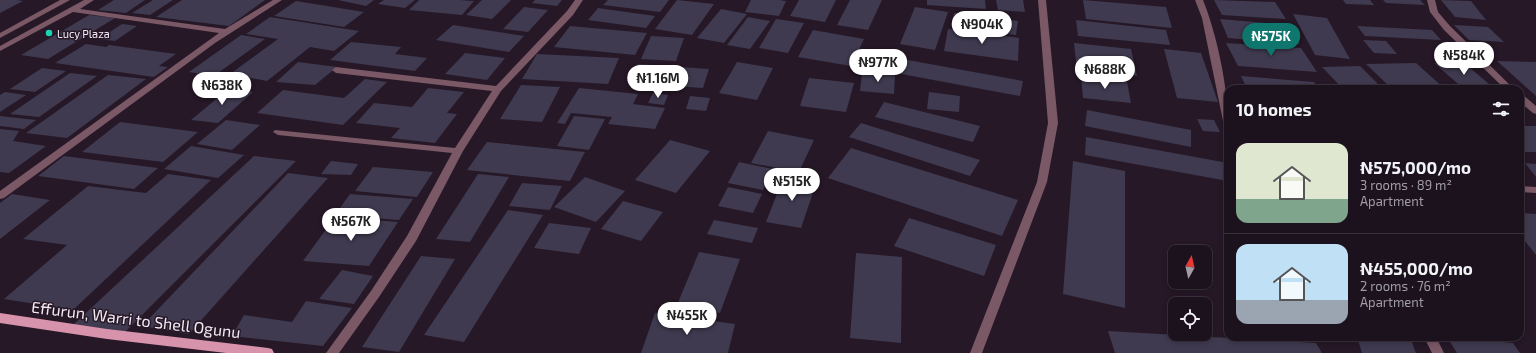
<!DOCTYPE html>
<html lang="en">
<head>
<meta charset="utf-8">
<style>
  body { margin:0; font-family:"Exo 2",sans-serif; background:#251b26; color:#f1f3f6; height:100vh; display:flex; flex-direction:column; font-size:15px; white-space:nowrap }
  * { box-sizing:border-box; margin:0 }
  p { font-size:13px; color:#a09ea4 }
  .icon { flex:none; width:22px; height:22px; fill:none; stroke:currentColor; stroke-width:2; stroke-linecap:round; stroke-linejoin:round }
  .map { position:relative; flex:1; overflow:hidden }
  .sheet { position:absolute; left:1224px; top:85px; width:300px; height:256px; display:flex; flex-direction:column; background:#1c121d; border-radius:12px; box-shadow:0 2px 6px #0003,0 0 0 1px #3a323b }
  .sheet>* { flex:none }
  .needle { width:26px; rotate:8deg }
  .fabs { position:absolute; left:1168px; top:245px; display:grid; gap:8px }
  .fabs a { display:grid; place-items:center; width:44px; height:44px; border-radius:8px; background:#1c121d; box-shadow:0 2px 6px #0003,0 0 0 1px #3a323b; font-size:20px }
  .price { position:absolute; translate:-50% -34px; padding:0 9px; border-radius:14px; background:#fff; color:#222; font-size:13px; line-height:26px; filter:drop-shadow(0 1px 2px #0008) }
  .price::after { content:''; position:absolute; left:50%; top:24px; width:12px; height:9px; margin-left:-6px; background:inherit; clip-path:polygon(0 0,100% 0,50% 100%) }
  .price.selected { background:#0f766e; color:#fff }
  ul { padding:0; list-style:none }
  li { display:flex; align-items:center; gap:12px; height:100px; padding:0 12px }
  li+li { border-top:1px solid #3a323b }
  li span { display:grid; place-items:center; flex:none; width:112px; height:80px; border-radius:12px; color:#555 }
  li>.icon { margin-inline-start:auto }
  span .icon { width:48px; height:48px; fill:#fffc; stroke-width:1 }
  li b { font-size:17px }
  h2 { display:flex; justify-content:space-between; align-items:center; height:48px; padding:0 12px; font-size:17px }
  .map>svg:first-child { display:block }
</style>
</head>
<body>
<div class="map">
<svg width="1536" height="353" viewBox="0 0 1536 353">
  <rect width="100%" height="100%" fill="#261827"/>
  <path fill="#3f3a4f" d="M0,0H17L23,1L0,13Z
    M114,0H145L126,13L98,10Z
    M153,0H173L150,15L132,13Z
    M182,0H265L229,26L156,17Z
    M338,0H374L366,6Z
    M384,0H415L405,8L378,4Z
    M419,0H459L474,1L462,15L409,10Z
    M482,0H511L492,19L466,15Z
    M535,0H562L557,6L532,3Z
    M608,0H669L660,12L603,5Z
    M677,0L714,4L692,35L655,29Z
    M751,0H779L786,1L779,16L745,12Z
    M799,0H836L825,22L790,16Z
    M850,0H882L868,30L837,25Z
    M927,0H985L986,9L927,5Z
    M996,0H1023L1025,12L998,10Z
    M1083,0L1166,7L1172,28L1086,19Z
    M1214,0L1275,2L1286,19L1222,15Z
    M1343,0H1370L1374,5L1346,4Z
    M1383,0H1420L1425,5L1386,3Z
    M1441,0L1471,1L1486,20L1455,17Z
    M296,1L364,12L344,27L274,16Z
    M524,7L548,10L528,32L503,29Z
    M915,7L948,12L935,50L900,44Z
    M598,8L655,16L646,28L588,20Z
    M721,9L747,14L724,43L697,38Z
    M954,13L1018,21L1016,35L951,26Z
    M1293,14L1327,18L1350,59L1315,55Z
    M89,15L115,18L48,59L21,55Z
    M270,17L359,31L334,51L310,47L267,81L230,74L278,39L246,34Z
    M748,17L770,21L750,49L727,45Z
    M776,19L804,23L788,53L759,48Z
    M1220,19L1288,25L1300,44L1228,38Z
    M1076,20L1166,30L1170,45L1078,36Z
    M122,24L137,26L115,41L99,39Z
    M453,25L524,36L509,52L436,40Z
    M1454,25L1488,27L1504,42L1469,40Z
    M570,26L647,33L635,55L554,47Z
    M1357,26L1432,30L1441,40L1365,36Z
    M948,29L1019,38L1018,61L944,51Z
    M813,30L864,39L851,66L798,57Z
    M241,35L265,39L214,76L189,72Z
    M651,36L684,38L676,61L641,59Z
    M1363,40L1386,41L1397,54L1374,53Z
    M351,42L401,47L395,54L427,58L415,71L330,60Z
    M1074,43L1131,49L1137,76L1077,70Z
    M1226,43L1301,48L1317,72L1238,66Z
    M86,44L106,47L109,45L176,54L159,66L168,67L154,77L55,63Z
    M1164,49L1201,53L1218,102L1177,98Z
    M465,53L505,58L487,80L445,74Z
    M537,54L619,58L608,84L522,79Z
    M902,59L1023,81L1020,96L896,73Z
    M1497,61L1536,62V96Z
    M298,62L337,67L315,85L276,82Z
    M737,62L773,68L757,100L719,93Z
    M1463,62L1495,89H1464L1434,63Z
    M1416,63L1445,89H1392L1366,64Z
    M638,64L709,69L703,88L629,83Z
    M1360,66L1383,89H1343L1322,67Z
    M42,68L66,71L35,92L10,89Z
    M70,73L97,76L39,117L10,114Z
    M862,73L895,75L894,94L860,91Z
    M108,75L146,79L67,138L26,133Z
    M1241,76L1314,82L1318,89H1247Z
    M1081,77L1127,82L1131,103L1083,98Z
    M809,78L854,83L846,112L800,106Z
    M365,79L387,82L343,125L257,113L283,90L344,98Z
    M521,85L560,87L542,122L500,119Z
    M428,88L464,92L447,113L457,114L435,143L391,138L400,128L356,123L374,103L412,107Z
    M579,88L638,94L633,104L665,108L655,129L608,124L612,117L571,113L565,124L557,123Z
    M227,90L253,92L218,123L191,120Z
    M5,92L26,95L0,112V95Z
    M929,92L960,96L959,112L927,109Z
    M653,93L668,95L664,105L648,103Z
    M690,96L710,98L706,111L686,109Z
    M884,102L980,126L973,142L875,117Z
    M1087,110L1191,130V147L1085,126Z
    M0,116L36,120L24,129L0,126Z
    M574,116L605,119L589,150L557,146Z
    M1197,119L1214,120L1220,132L1203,131Z
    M226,120L260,125L232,150L197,144Z
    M120,122L198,132L163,162L82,152Z
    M861,123L980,160L970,176L849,137Z
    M1520,126H1536V152H1520Z
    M0,129L19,131L13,141L46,146L9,173L0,172Z
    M768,131L814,140L799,172L751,163Z
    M1086,137L1228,163V181L1085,155Z
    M670,140L710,151L676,193L635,180Z
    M487,142L585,152L570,181L467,170Z
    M191,146L244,155L218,178L164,169Z
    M851,148L1018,200L1002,236L828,178Z
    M64,156L158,168L134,189L38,176Z
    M254,156L296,161L123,334L73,325Z
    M331,161L358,164L351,175L321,174Z
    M1073,161L1125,171V308L1063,294Z
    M739,162L773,169L763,190L728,183Z
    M1525,163L1536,164V177Z
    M373,167L433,172L417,197L355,191Z
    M288,173L328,178L189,334L142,326Z
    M168,174L211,180L73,310L4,299L67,245L23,239L88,186L146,193Z
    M478,174L509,177L470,242L436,239Z
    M784,176L817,181L801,228L766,222Z
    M585,177L625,191L596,222L554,207Z
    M522,183L562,186L550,210L509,206Z
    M728,187L762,194L753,213L718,206Z
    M12,194L50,200L0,239V203Z
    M350,194L413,199L399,220L335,215Z
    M623,201L663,212L641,241L601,229Z
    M508,210L543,215L464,342L424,335Z
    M1520,213L1536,214V255L1520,235Z
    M335,217L398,222L369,266L303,261Z
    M909,218L996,245L984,276L894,246Z
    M714,220L758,228L752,243L707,234Z
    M549,223L591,228L579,254L534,248Z
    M699,252L740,259L720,313L677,305Z
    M856,253L902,257L901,343L850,338Z
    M421,256L455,259L399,352L362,347Z
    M342,270L373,276L354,304L319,299Z
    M306,301L352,308L323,346L232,336L244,315L292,322Z
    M655,313L735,324L728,353H641Z
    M1108,331L1316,343L1322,353H1115Z
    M1357,337H1410L1416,353H1362Z
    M1447,337L1513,343L1520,353H1457Z"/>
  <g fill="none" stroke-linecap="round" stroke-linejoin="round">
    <path fill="#7a5865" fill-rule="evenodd" d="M60,0H70L0,38V33Z
      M84,0H94L80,9L225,29L273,0H282L215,43L4,198L0,199V191L219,33L73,12L0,51V46Z
      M575,0H583L573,15L501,91L463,151L416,241L379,297L339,353H326L371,291L407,236L452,153L278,135L273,132L275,130L455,148L492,91L336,73L332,70L336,67L496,86L567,11Z
      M1038,0H1046L1058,123L1047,182L982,353H970L1037,182L1048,123Z
      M1195,0H1203C1217,35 1228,87 1228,124L1223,121L1202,18Z
      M1427,0H1435L1438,12L1450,26L1514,89H1505L1444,30L1430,12Z
      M1520,94L1523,95L1536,106V114L1533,113L1520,102Z
      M1520,186L1536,187V193L1520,192Z
      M1424,337H1436L1444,353H1432Z"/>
    <path fill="#d893ac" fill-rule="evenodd" d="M0,313L107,329L268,348L272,349L274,353H226L107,339L0,323Z"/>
  </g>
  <circle fill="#1ad5b2" stroke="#261827" stroke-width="1.5" cx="49" cy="33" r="4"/>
  <g text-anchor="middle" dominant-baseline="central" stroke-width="3" stroke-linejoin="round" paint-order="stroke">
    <g font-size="11" fill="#f3e9f3" stroke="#261827" text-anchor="start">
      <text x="57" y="33">Lucy Plaza</text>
    </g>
    <g font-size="16" fill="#f3e9f3" stroke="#261827">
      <text transform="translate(136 319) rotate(7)">Effurun, Warri to Shell Ogunu</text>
    </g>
  </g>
</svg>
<div class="fabs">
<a><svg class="needle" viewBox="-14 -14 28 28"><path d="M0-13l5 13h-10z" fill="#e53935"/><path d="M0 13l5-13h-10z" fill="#a09ea4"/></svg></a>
<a><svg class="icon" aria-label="locate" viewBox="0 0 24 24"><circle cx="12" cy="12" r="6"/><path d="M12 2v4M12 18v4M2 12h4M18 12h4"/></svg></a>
</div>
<b class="price" style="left:982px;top:45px">₦904K</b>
<b class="price selected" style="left:1271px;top:57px">₦575K</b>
<b class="price" style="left:1464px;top:76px">₦584K</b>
<b class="price" style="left:878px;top:83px">₦977K</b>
<b class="price" style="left:1105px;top:90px">₦688K</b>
<b class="price" style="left:658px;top:99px">₦1.16M</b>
<b class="price" style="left:222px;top:106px">₦638K</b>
<b class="price" style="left:792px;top:202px">₦515K</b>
<b class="price" style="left:351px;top:242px">₦567K</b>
<b class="price" style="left:687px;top:336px">₦455K</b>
<section class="sheet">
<h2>10 homes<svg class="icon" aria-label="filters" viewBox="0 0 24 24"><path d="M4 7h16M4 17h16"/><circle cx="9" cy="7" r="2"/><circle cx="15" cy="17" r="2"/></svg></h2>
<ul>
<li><span style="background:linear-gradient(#dfe7d0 70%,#7fa58c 0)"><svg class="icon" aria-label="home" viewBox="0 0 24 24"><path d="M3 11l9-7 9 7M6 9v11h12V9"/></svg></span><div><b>₦575,000/mo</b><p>3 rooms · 89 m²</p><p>Apartment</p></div></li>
<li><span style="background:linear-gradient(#bfe0f5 70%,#9aa5b1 0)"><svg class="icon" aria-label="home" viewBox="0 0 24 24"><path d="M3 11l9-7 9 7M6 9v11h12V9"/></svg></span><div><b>₦455,000/mo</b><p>2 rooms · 76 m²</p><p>Apartment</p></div></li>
</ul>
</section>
</div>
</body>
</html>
